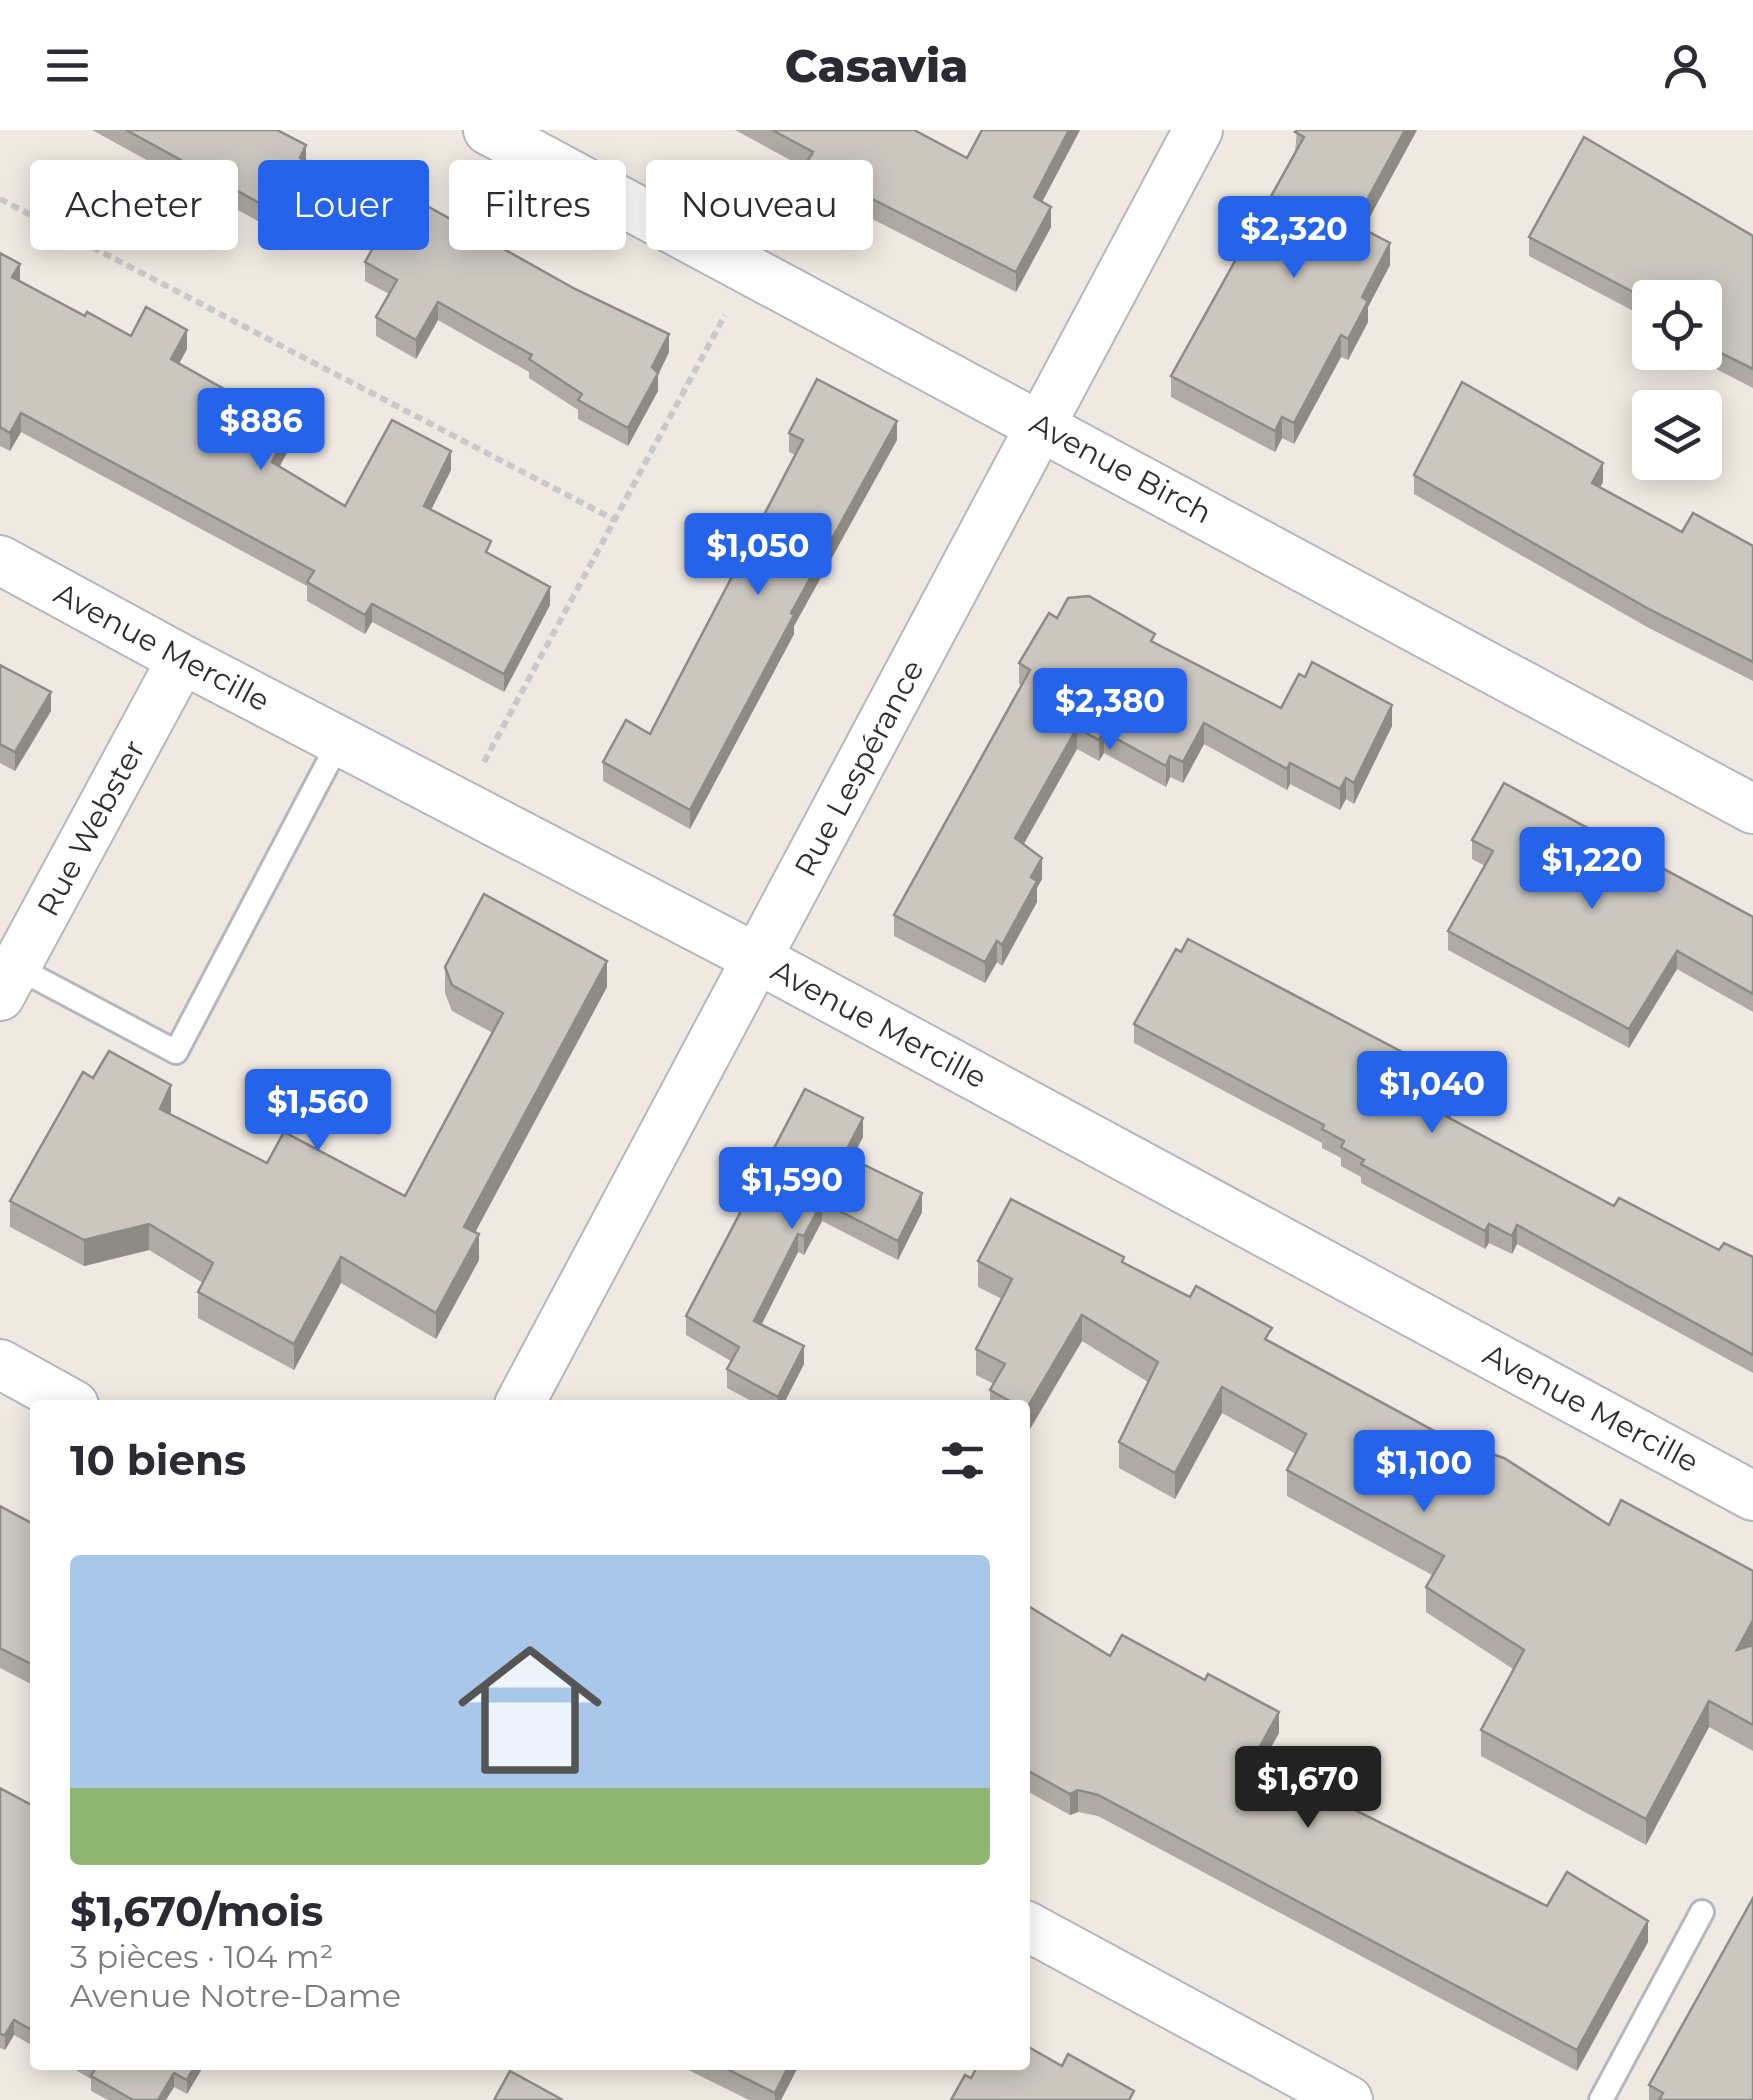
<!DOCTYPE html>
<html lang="fr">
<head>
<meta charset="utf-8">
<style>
  body { margin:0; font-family:Montserrat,sans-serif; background:#f2f2f3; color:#2b2b33; height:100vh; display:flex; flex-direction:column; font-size:38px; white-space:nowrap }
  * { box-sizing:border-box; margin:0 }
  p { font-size:32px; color:#7c7c81 }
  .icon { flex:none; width:55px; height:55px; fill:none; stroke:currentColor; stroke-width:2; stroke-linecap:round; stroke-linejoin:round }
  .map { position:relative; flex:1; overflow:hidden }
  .details { position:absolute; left:30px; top:1270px; width:1000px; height:670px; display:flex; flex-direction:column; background:#fff; border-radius:10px; box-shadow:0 5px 25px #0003 }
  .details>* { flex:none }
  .guide { position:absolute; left:30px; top:30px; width:1000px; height:90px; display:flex; gap:20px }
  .fabs { position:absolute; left:1632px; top:150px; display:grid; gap:20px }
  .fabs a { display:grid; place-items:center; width:90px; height:90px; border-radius:10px; background:#fff; box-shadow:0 5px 25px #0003; font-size:50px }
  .price { position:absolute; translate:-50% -85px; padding:0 22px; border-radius:10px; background:#2563eb; color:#fff; font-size:32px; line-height:65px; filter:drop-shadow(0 2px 5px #0008) }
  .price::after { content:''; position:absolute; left:50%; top:60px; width:30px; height:22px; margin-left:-15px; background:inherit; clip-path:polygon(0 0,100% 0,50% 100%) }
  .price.current { background:#222; color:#fff }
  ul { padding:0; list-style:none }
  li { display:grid; align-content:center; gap:20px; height:530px; padding:0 40px }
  li span { display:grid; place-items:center; height:310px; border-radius:10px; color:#555 }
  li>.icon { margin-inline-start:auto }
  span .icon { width:180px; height:180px; fill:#fffc; stroke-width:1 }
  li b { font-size:42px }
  h2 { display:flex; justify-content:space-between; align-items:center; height:120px; padding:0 40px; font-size:42px }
  .pill { padding:0 35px; border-radius:10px; background:#fff; box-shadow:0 5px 25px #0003; font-size:35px; line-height:90px }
  .pill.current { background:#2563eb; color:#fff }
  header { display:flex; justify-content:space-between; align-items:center; height:130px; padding:0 40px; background:#fff; font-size:45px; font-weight:800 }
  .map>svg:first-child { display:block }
</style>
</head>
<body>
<header><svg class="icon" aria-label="menu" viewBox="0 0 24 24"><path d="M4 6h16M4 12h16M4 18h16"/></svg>Casavia<svg class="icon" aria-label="person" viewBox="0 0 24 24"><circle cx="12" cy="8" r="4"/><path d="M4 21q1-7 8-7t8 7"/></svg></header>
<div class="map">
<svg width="1753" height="1970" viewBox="0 0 1753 1970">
  <rect width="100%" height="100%" fill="#efe9e1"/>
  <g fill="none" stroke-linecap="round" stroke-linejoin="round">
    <defs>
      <path id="lane" d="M16,837L176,922L339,612
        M1601,1970L1702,1782"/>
      <path id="street" d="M488,0L1753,679
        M0,430L182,529L758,829L1753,1366
        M0,866L182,529
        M0,1234L74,1275
        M519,1275L1198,0
        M1025,1795L1348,1970"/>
    </defs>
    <use href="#lane" stroke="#b4b7c1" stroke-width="28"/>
    <use href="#street" stroke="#b4b7c1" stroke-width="52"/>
    <path stroke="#c9c9c9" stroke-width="6" stroke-dasharray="8 5" stroke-linecap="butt" d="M0,69L615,390
      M484,632L725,185"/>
    <use href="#lane" stroke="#fff" stroke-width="22"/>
    <use href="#street" stroke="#fff" stroke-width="48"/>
  </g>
  <path fill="#afaba4" d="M92,0H277L306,31L323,58L294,111Z
    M735,0H914L967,28L1080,0L1042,72L1051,97L1016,162L825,65L807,52V39Z
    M1297,0H1417L1363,99L1390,135L1368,177V192L1348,230L1341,227L1294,314L1282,308L1275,322L1171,267V246L1295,22Z
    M1753,106V258L1683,222H1705V168H1650V206L1641,201V185L1529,126V107Z
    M0,123L20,151L85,186L131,206L187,219L179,234L272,293L288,321L280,336L345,376L451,340L431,380L491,425L550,475L504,562L372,492L365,504L307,471V456L21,302L10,321L0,316Z
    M365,132L669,222L658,245V261L628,316L578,289V280L529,248V242L438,190L416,229L376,206V187L389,164L365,151Z
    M789,303L897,310L794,496V504L690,699L603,651V632L650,604L795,325L789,322Z
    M1414,345L1603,352L1599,358L1682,402L1753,416V551L1647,497L1414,364Z
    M1057,488L1155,513L1281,578L1392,596L1354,674L1346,669L1340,680L1290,654L1287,660L1204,614L1183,653L1170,647L1166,657L1104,623L1099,631L1077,619L1024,714L1042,749L1037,758V772L1002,836L997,832L985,853L894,806V785L1021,556L1019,554V533Z
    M0,535L51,581L15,641L0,633Z
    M1472,710L1753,787V882L1677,839L1629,918L1448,820V801L1485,736L1472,729Z
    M445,837L607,857L475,1102L479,1130L436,1209L341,1153L294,1240L198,1188V1162L203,1153L149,1120L84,1136L10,1097V1071L93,948L171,981L170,984L267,1033L405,1066L493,903L452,881L445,863Z
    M1134,894L1459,971L1450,988L1614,1076L1719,1120L1753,1127V1243L1517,1114L1512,1124L1489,1113L1485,1119L1361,1053V1047L1341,1036V1028L1322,1018V1013L1134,913Z
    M863,1007L852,1029L922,1082L898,1130L822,1091L804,1125L798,1122L762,1194L804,1234L783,1275H759L727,1258V1239L731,1231L686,1205V1186Z
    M978,1131L1124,1133L1609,1395L1753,1441V1621L1709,1597L1646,1715L1481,1626V1600L1513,1539L1426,1482V1457L1432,1445L1287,1366V1340L1296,1324L1222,1283L1175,1369L1119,1338V1312L1148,1252L1082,1211L1025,1305V1275H990V1260L994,1254L976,1245V1219L1002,1169L978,1157Z
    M0,1376L35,1395V1556L0,1538Z
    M1025,1474L1110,1526L1279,1603L1262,1633L1547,1776L1648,1812L1577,1941L1098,1686L1078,1682L1070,1685L1025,1660Z
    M0,1658L35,1677V1917L14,1905L5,1920L0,1918Z
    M67,1935H204L187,1964L174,1957L166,1970H108L91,1961V1949Z
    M678,1935H799L781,1970H749Z
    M1649,1955L1753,1970H1649Z"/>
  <path fill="#8e8b86" d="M1069,0H1080L1034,87V67Z
    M1405,0H1417L1354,116V94Z
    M306,15V34L300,28Z
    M323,39V58L294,111V92Z
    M1051,77V97L1016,162V142Z
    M1390,113V135L1368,177V192L1348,230V209L1362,167Z
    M20,134V152L12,147Z
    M438,172V190L416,229V210Z
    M187,200V219L171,248V229Z
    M669,204V222L658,245V261L628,316V298L652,237Z
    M1341,205V227L1294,314V293Z
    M21,283V302L10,321V303Z
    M1282,287V308L1275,322V301Z
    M897,291V310L794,496V504L690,699V680L791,483Z
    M288,302V321L272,350V332Z
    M451,321V340L424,394V376Z
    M1603,333V352L1592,372V353Z
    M550,457V475L504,562V544Z
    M372,474V492L365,504V485Z
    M51,562V581L15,641V622Z
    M1392,575V596L1354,674V653Z
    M1204,593V614L1183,653V632Z
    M1077,598V619L1015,729V708Z
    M1104,602V623L1099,631V610Z
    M1170,626V647L1166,657V636Z
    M1290,633V654L1287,660V639Z
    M1346,648V669L1340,680V659Z
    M1042,728V749L1037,758V772L1002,836V815L1031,747Z
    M997,811V832L985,853V832Z
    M1677,821V839L1629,918V899Z
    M607,831V857L464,1123V1097Z
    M1459,952V971L1442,1003V984Z
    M171,955V981L160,1006V979Z
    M863,988V1007L844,1043V1025Z
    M922,1063V1082L898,1130V1111Z
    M822,1072V1091L804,1125V1106Z
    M149,1094V1120L84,1136V1110Z
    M1489,1094V1113L1485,1119V1101Z
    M1517,1095V1114L1512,1124V1106Z
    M479,1104V1130L436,1209V1183Z
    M798,1104V1122L754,1209V1191Z
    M341,1127V1153L294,1240V1214Z
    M1082,1185V1211L1026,1306V1280Z
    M804,1216V1234L783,1275H778V1267Z
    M1222,1257V1283L1175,1369V1343Z
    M1753,1490V1516L1737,1520Z
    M1709,1571V1597L1646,1715V1689Z
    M1279,1582V1603L1253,1650V1629Z
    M1078,1660V1682L1070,1685V1664Z
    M1648,1791V1812L1577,1941V1920Z
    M14,1890V1905L5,1920V1905Z
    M195,1935H204L187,1964V1950Z
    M789,1935H799L781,1970H775V1963Z
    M174,1943V1957L166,1970H158Z"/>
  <path fill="#cbc7bf" stroke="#8e8b86" stroke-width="2.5" d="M126,0H277L306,15L300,28L323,39L294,92Z
    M772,0H914L967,28L982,0H1069L1034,67L1051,77L1016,142L825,45L807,32L813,22Z
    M1297,0H1405L1354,94L1390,113L1362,167L1368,171L1348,209L1341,205L1294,293L1282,287L1275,301L1171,246L1304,7L1295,2Z
    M1584,7L1753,106V239L1705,215V168H1650V187L1641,182L1648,170L1529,107Z
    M404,63L575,159L669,204L652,237L658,243L628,298L578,270L582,264L529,229L532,225L438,172L416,210L376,187L397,150L365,132Z
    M0,123L20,134L12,147L85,186L87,182L131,206L146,177L187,200L171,229L272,286L269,291L288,302L272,332L345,376L392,290L451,321L424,376L491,411L486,422L550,457L504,544L372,474L365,485L307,452L314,441L21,283L10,303L0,297Z
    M817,249L897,291L791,483L794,485L690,680L603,632L626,590L650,604L803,310L789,303Z
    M1462,252L1603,333L1592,353L1682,402L1693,383L1753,416V532L1647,478L1414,345Z
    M1089,466L1155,504L1151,511L1281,578L1299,544L1305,547L1312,532L1392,575L1354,653L1346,648L1340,659L1290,633L1287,639L1204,593L1183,632L1170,626L1166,636L1104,602L1099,610L1077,598L1015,708L1042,728L1031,747L1037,751L1002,815L997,811L985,832L894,785L1030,540L1019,533L1049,483L1057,488L1068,468Z
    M0,535L51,562L15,622L0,614Z
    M1504,653L1753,787V864L1677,821L1629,899L1448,801L1493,721L1472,710Z
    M484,764L607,831L464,1097L479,1104L436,1183L341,1127L294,1214L198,1162L213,1133L149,1094L84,1110L10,1071L83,942L93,948L109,921L171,955L160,979L267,1033L284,1002L405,1066L503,883L452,855L445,837Z
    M1188,809L1459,952L1442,984L1614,1076L1619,1068L1719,1120L1724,1113L1753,1127V1225L1517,1095L1512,1106L1489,1094L1485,1101L1361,1034L1364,1030L1341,1017L1344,1011L1322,999L1324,995L1134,894L1176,819L1181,822Z
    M805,959L863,988L844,1025L922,1063L898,1111L822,1072L804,1106L798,1104L754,1191L804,1216L778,1267L727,1239L739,1217L686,1186Z
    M1011,1069L1124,1127L1122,1132L1190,1167L1196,1156L1272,1198L1265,1209L1486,1329L1489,1323L1504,1328L1609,1395L1621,1370L1753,1441V1490L1737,1520L1753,1515V1595L1709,1571L1646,1689L1481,1600L1524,1520L1426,1457L1444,1426L1287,1340L1306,1304L1222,1257L1175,1343L1119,1312L1158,1232L1082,1185L1026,1280L1025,1275H1017L990,1260L1005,1234L976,1219L1012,1149L978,1131Z
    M0,1376L35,1395V1536L0,1518Z
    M1025,1474L1110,1526L1122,1505L1205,1550L1208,1544L1279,1582L1253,1629L1547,1776L1567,1742L1648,1791L1577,1920L1098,1665L1078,1660L1070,1664L1025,1639Z
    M0,1658L35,1677V1902L14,1890L5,1905L0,1904Z
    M1753,1768V1970H1659L1663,1963L1649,1955Z
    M1025,1915L1062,1936L1068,1924L1134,1961L1129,1970H951L965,1945L971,1948L978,1935H1025Z
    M92,1935H195L187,1950L174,1943L158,1970H133L91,1946L96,1937Z
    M719,1935H789L775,1963Z
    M510,1941L563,1970H494Z"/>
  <g text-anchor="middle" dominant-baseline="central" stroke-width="10" stroke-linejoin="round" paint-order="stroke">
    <g font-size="30" fill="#2e2e2e" stroke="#fff">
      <text transform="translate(1121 338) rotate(28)">Avenue Birch</text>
      <text transform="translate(162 517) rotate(28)">Avenue Mercille</text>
      <text transform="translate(859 638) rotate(-62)">Rue Lespérance</text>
      <text transform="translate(91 698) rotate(-62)">Rue Webster</text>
      <text transform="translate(879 894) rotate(28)">Avenue Mercille</text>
      <text transform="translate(1591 1278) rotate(28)">Avenue Mercille</text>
    </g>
  </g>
</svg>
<div class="fabs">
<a><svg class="icon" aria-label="locate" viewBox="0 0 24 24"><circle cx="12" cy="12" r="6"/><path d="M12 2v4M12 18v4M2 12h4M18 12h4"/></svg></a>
<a><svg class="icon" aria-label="layers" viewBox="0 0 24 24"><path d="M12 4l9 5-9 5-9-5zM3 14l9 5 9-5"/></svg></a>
</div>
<b class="price" style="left:1294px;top:151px">$2,320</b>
<b class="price" style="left:261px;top:343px">$886</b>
<b class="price" style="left:758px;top:468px">$1,050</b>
<b class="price" style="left:1110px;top:623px">$2,380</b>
<b class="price" style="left:1592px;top:782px">$1,220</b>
<b class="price" style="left:1432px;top:1006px">$1,040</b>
<b class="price" style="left:318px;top:1024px">$1,560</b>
<b class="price" style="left:792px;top:1102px">$1,590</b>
<b class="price" style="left:1424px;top:1385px">$1,100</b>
<b class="price current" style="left:1308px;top:1701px">$1,670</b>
<div class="guide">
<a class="pill">Acheter</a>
<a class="pill current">Louer</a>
<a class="pill">Filtres</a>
<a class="pill">Nouveau</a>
</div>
<section class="details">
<h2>10 biens<svg class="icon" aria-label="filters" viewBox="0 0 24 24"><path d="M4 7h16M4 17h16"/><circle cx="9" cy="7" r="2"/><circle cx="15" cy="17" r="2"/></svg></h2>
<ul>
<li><span style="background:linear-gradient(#a9c7e8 75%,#8fb573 0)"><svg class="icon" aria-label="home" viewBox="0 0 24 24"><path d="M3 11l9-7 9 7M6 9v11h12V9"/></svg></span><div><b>$1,670/mois</b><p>3 pièces · 104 m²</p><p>Avenue Notre-Dame</p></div></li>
</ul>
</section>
</div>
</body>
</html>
